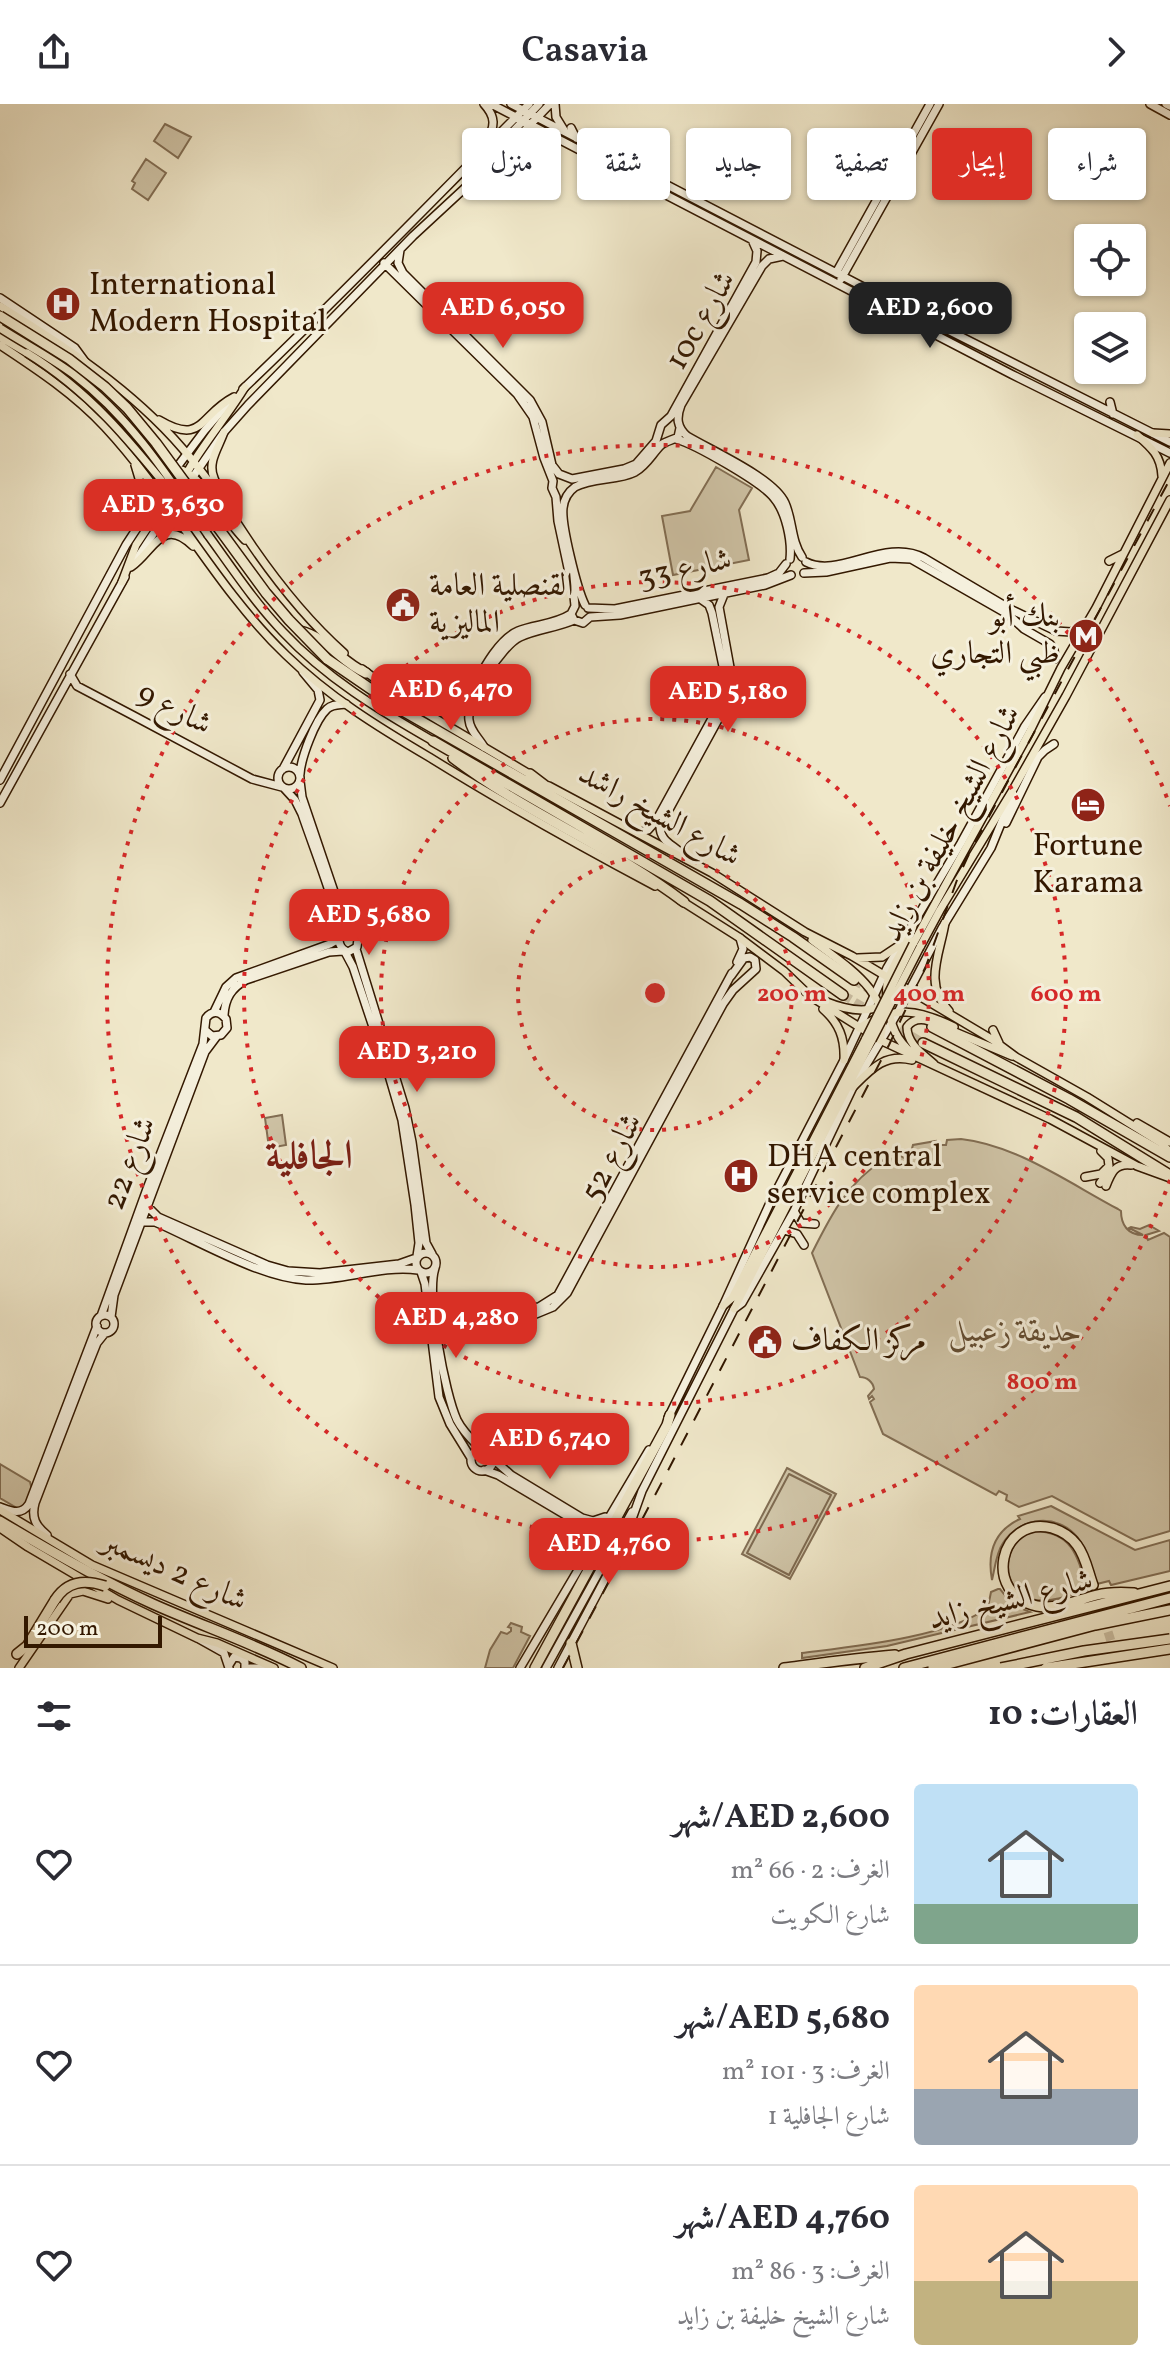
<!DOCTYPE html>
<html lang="ar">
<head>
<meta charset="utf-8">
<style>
  body { margin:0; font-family:Vollkorn,Amiri,serif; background:#f2f2f3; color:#2b2b33; direction:rtl; height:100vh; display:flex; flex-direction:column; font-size:30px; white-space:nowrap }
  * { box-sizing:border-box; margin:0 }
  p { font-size:26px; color:#7c7c81 }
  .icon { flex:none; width:44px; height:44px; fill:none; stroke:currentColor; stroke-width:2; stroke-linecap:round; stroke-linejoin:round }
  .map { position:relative; height:1564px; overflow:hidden; direction:ltr }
  .sheet { display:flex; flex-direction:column; background:#fff; flex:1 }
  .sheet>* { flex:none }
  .top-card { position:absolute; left:24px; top:24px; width:1122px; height:72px; direction:rtl; display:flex; gap:16px }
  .buttons { position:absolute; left:1074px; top:120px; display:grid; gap:16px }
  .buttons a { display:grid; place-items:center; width:72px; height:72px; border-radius:8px; background:#fff; box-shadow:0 2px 6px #0004; font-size:40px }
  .scale { position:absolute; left:24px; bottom:20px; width:138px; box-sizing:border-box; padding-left:8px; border:4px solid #331800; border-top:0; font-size:22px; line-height:28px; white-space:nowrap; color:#331800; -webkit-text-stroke:6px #f5f0dd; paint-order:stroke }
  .price { position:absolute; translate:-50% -68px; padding:0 18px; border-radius:16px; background:#d93025; color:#fff; font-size:26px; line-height:52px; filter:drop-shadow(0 2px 4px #0008) }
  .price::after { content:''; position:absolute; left:50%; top:48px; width:24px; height:18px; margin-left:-12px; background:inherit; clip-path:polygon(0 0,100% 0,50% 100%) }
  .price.active { background:#222; color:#fff }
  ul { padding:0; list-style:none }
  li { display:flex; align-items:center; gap:24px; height:200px; padding:0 32px }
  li+li { border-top:2px solid #e1e1e2 }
  li span { display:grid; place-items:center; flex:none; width:224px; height:160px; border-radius:8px; color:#555 }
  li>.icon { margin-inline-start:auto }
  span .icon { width:96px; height:96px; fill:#fffc; stroke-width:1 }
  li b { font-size:34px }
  h2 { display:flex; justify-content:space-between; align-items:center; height:96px; padding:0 32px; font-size:34px }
  .pill { padding:0 28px; border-radius:8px; background:#fff; box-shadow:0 2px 6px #0004; font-size:28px; line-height:72px }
  .pill.active { background:#d93025; color:#fff }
  header { display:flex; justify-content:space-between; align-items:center; height:104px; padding:0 32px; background:#fff; font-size:36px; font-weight:600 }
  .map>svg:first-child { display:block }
</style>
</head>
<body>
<header><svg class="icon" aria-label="forward" viewBox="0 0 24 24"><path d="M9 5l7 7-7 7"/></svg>Casavia<svg class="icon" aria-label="share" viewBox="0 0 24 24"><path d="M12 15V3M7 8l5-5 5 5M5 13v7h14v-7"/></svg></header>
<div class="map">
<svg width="1170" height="1564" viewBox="0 0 1170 1564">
  <rect width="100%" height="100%" fill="#f0e8ca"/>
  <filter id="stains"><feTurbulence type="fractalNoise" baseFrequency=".0025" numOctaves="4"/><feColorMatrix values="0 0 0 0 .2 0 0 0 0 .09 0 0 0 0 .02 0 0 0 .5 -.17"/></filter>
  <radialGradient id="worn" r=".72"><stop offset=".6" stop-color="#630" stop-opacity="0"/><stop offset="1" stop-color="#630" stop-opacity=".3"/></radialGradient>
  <path fill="#d0c5a8" stroke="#826e54" stroke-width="2" d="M165,20L191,33L178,54L154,37Z
    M146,55L166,69L148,96L132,85L135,79L132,77Z
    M716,363L752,384L739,406L749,456L673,471L662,412L690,407Z
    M282,1011L286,1041L269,1044L265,1014Z
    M961,1035C1016,1041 1069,1079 1118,1105L1121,1107C1121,1121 1128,1131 1143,1131L1129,1124L1131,1123L1140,1125L1149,1121L1159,1127L1146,1131L1148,1136L1164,1129L1170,1133V1427L1136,1437L1052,1392L1019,1403L1006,1396L1007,1391L999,1387L996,1391L883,1330L870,1298L874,1295L872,1292L869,1295L868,1292L874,1285C873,1278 867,1273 860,1273L812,1149C832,1109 847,1079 886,1054L889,1057L894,1053L898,1055L893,1051L896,1049L904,1054L911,1048L913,1041L936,1037L937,1041H946L947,1036Z
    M0,1360L30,1378L33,1390L26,1404H17L0,1394Z
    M787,1364L836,1390L790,1475L742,1450Z
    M1051,1402L1135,1446L1170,1436V1467L1111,1481L1109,1477L1097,1480C1092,1464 1088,1447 1078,1434C1057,1408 1020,1413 1003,1439C996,1449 995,1464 992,1476C987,1449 994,1427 1020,1415L1018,1412Z
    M1036,1427C1074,1429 1078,1454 1087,1486C1071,1491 1053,1498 1036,1496C998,1490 999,1434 1036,1427Z
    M998,1485H1000L1013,1501L1030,1508L887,1542L802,1554V1549C849,1543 952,1533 988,1503L991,1488Z
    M511,1519L522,1523L521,1528L530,1532L513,1564H485L490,1546L501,1528L507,1530L511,1527V1524L508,1523Z"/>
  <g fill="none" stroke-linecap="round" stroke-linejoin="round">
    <path stroke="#7e6a50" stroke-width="2" d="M789,1370L831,1391L789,1471L747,1449Z"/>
    <path stroke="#cabea2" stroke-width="9" stroke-dasharray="9 4.5" stroke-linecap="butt" d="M854,876L905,907
      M843,891L871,908
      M888,918L923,939
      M1104,1515L1115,1550"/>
    <defs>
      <path id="secondary" d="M484,0C496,13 495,22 487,37
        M491,0L1011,270L1170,349
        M511,0L900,202L1170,338
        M555,0L556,13L564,26
        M1150,0L1170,11
        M1166,0L1170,2
        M571,24L576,34
        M515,41L534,34L553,35
        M478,71L483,59L539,0
        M400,146L398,159L403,169L530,296L542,318L552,361L559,370L572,375L624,365L636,360L656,337L661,321L671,312L756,158L757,147L753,138
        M783,152L769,155L762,162L681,301C676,314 677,323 687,332C712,347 774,374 785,399C793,417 791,437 802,453
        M384,159L517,290L533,313L544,354L553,377L552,384L556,393L558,417L574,492L575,502L571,510L574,516
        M836,169L930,0
        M841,175L939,0
        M0,194L75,244L86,259
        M243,285C341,192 434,95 529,0
        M1110,298L1113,310
        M676,335C695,340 763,379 774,394C786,408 792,437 790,455
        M174,367L205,326L231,296
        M179,393L224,328L248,301L413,132L506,46L550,0
        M136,456L171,403
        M806,458C839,475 885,433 924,454L1012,506L1056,527L1071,528L1086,522
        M804,469L826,468L890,454L911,455L1009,511L1024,525L1050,540L1054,546L1055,555
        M585,501C577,485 561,420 563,404C564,395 568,388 575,383C593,373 617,377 635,368C647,361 652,350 661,341C666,337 673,336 678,333L680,324
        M588,504L615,505L768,474L779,469L786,460
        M574,516L583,519L590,513L620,511L765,481L791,471
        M70,570L77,582L134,612L252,675L282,683
        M410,600C433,602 445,618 466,596C478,576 495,537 518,527C535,520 554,521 571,510
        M484,643C479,634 470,627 469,616C466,597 502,541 520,533C537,525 556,524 574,516
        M278 674a11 11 0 1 1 22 0a11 11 0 1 1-22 0Z
        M283,665L320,596L318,586L303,568
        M300,670C301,654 315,616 327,605C332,600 339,601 346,600
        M0,676L126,441L167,378
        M300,677L302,693L342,811L352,829
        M284,684L295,696L302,710C314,745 328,780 338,816C341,829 334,843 348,848L357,843L358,835L354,830L345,829L340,832
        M0,699L125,473
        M1006,719L1038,653L1045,646L1054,640
        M638,729L648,726L656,717L726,589V577L712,509L709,501L699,494
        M685,754C677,741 660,740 660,722L732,590L733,580L719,503L725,488
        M356,845L405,1004L412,1038L426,1139L432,1150
        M345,848L353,863L388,968L402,1016L415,1101L419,1139L417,1152
        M737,858L743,845L740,834
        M214,908L226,883L236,874L330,840L340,834
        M224,911C225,895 231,884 246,876L329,848L343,847
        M147,1102L158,1113L267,1161L288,1167L320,1169L399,1160L416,1154
        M794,1107L801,1119L815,1120
        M140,1118H155C197,1136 261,1174 306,1176C343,1177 381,1161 418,1166
        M784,1126L797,1130L804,1141
        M416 1159a10 10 0 1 1 20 0a10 10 0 1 1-20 0Z
        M435,1164C426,1191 445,1290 457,1316C463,1328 472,1336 481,1345
        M421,1168L425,1180L439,1293L450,1320L471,1354
        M96 1220a9 9 0 1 1 18 0a9 9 0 1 1-18 0Z
        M101,1212L148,1082L203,940L206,914C212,906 220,907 226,915L227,924L221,931L212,932L205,926
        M111,1213L114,1191L205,948L217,932
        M436,1214L446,1216L539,1203L558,1191L732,869
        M437,1228L447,1222L536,1210L553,1203L567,1189L723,900L733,886L756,865L755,856L750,853L744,854L731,872
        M668,1314L723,1202L769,1101L844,956L887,864L961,739L1025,622L1045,593
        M471 1356a11 11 0 1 1 22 0a11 11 0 1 1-22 0Z
        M492,1354L511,1371L582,1414L593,1417L605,1413
        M484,1366L498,1371L584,1422L588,1428V1443
        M0,1403C11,1407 21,1412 29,1400L97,1222
        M47,1431C36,1422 31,1414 35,1399L83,1274L97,1239L105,1229
        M612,1461L624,1457L643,1458
        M199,1535L224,1549L229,1564
        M229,1561L234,1553L241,1554L245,1558V1564
        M250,1564H263
        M520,1564L649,1346
        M546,1564L632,1408
        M558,1564L622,1443L642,1387L734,1205L742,1199L794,1107L853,983L898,908L942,824L991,744L1013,690"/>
      <path id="primary" d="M0,202C65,242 132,286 182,344C209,374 230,409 253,443C280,482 309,518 344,549
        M0,233L27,249
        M0,241C38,266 74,290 105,323C171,394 216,484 286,551C328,592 378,623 429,653C503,699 578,741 655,782
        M159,316C203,342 199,311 234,293
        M224,328C219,343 207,358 214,374C217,383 224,390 228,398
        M1153,329L1170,330
        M1137,331C1152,344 1161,352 1162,372
        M135,361L144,391L135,426
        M182,366C202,372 227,419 245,436
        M170,406C186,358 220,324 245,283
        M208,431C232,464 255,499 283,528C326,574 379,606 433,637
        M1109,457L1123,450
        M131,463C154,447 162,412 193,442
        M122,478L136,441L173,385
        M362,565L404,596L531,671
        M549,682L712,769L805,828L852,852L993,936L1016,953L1087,993L1161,1039L1170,1048
        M680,796L740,834L784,867L810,892L880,936L1050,1015L1137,1062L1170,1074
        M945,819C940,850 923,880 949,907
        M812,836C844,861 895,889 880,936
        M913,840L1029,629L1061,564L1096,504L1170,359
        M920,843L940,806L1014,684L1066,592L1170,396
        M858,854L882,853L900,841
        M824,897C861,912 876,908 909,887
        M823,905C839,919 845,934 844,956
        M859,924C894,901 918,905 954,923
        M993,926L999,939
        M913,950C896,936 891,922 888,901C887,892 885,884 888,876C894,855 910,839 914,818
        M934,960C923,950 907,940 907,923C912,916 920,914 929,917L1012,952
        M853,983C871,965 885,949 912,956
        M1137,1019L1170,1038
        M1085,1073L1101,1070L1109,1062L1108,1054L1101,1047
        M1100,1079L1108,1068
        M1106,1082C1111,1069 1115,1059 1131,1061
        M723,1202L732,1194L866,934
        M734,1205L872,936
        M0,1406L92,1461L333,1564
        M0,1424L28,1443L118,1496L197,1534L217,1539L274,1564
        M19,1564L70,1490L83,1487L108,1495"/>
      <path id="highway" d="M300,527C326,533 342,559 366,569
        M327,555L403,607L741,800L793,833L854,876
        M433,637L710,797L843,891
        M453,654C525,709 612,743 684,798
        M530,670L551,686
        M932,923L1069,995L1170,1053
        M923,939L1076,1013L1170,1071
        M0,1417C50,1447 100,1476 153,1500C202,1522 253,1539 301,1564
        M1093,1481C1088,1468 1086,1453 1077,1441C1071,1433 1062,1427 1052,1424C999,1411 982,1491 1037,1502C1057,1506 1077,1496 1097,1491C1109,1488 1121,1488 1134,1489
        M571,1539L577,1564
        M17,1550L27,1542L55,1496
        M535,1564L667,1321L670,1311
        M784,1564C822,1559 857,1554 895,1551
        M865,1564L906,1550L1170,1482
        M904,1564L1170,1494
        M933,1564L1095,1521L1170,1506"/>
    </defs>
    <use href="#secondary" stroke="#331800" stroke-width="10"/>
    <use href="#primary" stroke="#331800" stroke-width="10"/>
    <use href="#highway" stroke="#331800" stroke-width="12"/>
    <use href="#secondary" stroke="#f5f0dd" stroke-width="7"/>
    <use href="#primary" stroke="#f0e8ca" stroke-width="7"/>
    <use href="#highway" stroke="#f0e8ca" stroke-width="9"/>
    <path stroke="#331800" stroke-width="2" stroke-dasharray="14 14" stroke-linecap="butt" d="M563,1564L662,1378L889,941L926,862L957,776L970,748L1170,375"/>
    <defs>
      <path id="primary-bridge" d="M0,224C25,240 50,253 73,270C131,314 168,372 208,431
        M27,249C96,291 139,349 189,410
        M866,934L913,840
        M872,936L920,843"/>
      <path id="highway-bridge" d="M0,212L69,255L105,283L127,304L156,339L266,489L289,516L327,555
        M55,1496C67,1477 84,1475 105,1482
        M1001,1564L1084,1547L1170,1535
        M1046,1564L1170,1545"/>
    </defs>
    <use href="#primary-bridge" stroke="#331800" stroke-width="10" stroke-linecap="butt"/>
    <use href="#highway-bridge" stroke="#331800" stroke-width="12" stroke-linecap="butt"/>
    <use href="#primary-bridge" stroke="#f0e8ca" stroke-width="7"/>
    <use href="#highway-bridge" stroke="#f0e8ca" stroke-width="9"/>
  </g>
  <g fill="none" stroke="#d62828" stroke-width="4" stroke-dasharray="4 8">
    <circle cx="655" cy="889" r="137"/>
    <circle cx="655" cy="889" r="274"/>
    <circle cx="655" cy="889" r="411"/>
    <path d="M1170 1076A548 548 0 1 1 1170 702"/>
  </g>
  <defs>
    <symbol id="hospital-disc" viewBox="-11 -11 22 22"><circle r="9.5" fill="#8f2418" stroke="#f5f0dd"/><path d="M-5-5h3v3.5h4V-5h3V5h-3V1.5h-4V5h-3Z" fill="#fff"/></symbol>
    <symbol id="civic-disc" viewBox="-11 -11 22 22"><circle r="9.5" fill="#8f2418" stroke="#f5f0dd"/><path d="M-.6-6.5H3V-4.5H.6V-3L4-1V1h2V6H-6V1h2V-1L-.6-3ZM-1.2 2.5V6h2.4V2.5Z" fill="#fff"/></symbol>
    <symbol id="metro-disc" viewBox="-11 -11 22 22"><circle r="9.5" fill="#8f2418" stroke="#f5f0dd"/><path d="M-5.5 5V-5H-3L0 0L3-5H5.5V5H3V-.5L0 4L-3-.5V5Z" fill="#fff"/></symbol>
    <symbol id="hotel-disc" viewBox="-11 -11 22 22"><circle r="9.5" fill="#8f2418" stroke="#f5f0dd"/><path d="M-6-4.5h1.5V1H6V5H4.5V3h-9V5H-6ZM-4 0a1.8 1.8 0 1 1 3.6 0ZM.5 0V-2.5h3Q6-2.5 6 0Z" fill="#fff"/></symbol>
  </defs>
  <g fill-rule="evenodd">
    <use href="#hospital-disc" x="43" y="180" width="40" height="40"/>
    <use href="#civic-disc" x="383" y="481" width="40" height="40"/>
    <use href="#metro-disc" x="1066" y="512" width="40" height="40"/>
    <use href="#hotel-disc" x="1068" y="681" width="40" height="40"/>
    <use href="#hospital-disc" x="721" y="1052" width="40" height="40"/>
    <use href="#civic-disc" x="745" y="1218" width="40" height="40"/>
  </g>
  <g text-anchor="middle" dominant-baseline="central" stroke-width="6" stroke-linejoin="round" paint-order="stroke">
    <g font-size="32" fill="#331800" stroke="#f5f0dd" text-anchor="start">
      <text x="89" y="182">International<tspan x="89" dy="37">Modern Hospital</tspan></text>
      <text x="429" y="483">القنصلية العامة<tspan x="429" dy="37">الماليزية</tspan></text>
      <text x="1060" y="514" text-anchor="end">بنك أبو<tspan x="1060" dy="37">ظبي التجاري</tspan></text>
      <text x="1088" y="743" text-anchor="middle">Fortune<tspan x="1088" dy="37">Karama</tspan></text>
      <text x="767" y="1054">DHA central<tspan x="767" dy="37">service complex</tspan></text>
      <text x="791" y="1238">مركز الكفاف</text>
    </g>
    <g font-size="32" fill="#331800" stroke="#f5f0dd">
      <text transform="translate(702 217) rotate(-60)">10c شارع</text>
      <text transform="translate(685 466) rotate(-12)">شارع 33</text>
      <text transform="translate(174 606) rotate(27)">شارع 9</text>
      <text transform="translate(659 712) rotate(29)">شارع الشيخ راشد</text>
      <text transform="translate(952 720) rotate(-62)">شارع الشيخ خليفة بن زايد</text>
      <text transform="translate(613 1054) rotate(-62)">شارع 52</text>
      <text transform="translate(131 1060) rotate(-69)">شارع 22</text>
      <text transform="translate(174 1468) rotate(24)">شارع 2 ديسمبر</text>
      <text transform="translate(1011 1497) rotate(-14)">شارع الشيخ زايد</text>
    </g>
    <g font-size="32" font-style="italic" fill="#624c32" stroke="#f5f0dd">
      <text x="1015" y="1229">حديقة زعبيل</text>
    </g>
    <g font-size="40" font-weight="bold" fill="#7a1f14" stroke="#f5f0dd">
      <text x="309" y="1054">الجافلية</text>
    </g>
  </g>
  <circle cx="655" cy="889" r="12" fill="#d62828" stroke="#f5f0dd" stroke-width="4"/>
  <g font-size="24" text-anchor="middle" font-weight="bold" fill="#d62828" stroke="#f5f0dd" stroke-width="6" stroke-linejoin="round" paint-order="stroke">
    <text x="792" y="897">200 m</text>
    <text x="929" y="897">400 m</text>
    <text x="1066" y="897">600 m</text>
    <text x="1042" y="1285">800 m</text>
  </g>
  <rect width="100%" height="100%" filter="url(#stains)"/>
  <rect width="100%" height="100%" fill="url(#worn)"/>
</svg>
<div class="buttons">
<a><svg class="icon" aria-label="locate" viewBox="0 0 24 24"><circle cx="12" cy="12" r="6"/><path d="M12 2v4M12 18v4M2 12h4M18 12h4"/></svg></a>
<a><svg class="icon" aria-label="layers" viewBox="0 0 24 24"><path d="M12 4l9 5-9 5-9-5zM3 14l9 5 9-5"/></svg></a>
</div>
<div class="scale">200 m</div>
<b class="price" style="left:503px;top:246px">AED 6,050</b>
<b class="price active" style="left:930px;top:246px">AED 2,600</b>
<b class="price" style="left:163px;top:443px">AED 3,630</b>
<b class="price" style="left:451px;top:628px">AED 6,470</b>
<b class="price" style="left:728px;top:630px">AED 5,180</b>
<b class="price" style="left:369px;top:853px">AED 5,680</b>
<b class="price" style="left:417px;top:990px">AED 3,210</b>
<b class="price" style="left:456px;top:1256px">AED 4,280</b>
<b class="price" style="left:550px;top:1377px">AED 6,740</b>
<b class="price" style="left:609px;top:1482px">AED 4,760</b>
<div class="top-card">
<a class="pill">شراء</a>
<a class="pill active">إيجار</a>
<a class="pill">تصفية</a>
<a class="pill">جديد</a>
<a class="pill">شقة</a>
<a class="pill">منزل</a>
</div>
</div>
<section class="sheet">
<h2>العقارات: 10<svg class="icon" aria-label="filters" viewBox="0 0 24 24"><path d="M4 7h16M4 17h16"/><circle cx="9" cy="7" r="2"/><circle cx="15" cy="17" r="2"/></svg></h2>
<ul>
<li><span style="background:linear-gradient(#bfe0f5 75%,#7fa58c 0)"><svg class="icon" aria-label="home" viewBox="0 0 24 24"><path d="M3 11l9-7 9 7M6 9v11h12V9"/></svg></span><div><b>AED 2,600/شهر</b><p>الغرف: 2 · 66 m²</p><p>شارع الكويت</p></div><svg class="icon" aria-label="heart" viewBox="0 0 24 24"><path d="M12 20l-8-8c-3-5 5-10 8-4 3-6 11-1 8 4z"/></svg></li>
<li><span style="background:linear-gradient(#ffd9b3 65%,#9aa5b1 0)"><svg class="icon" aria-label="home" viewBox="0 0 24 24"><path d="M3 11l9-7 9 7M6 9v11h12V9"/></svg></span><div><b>AED 5,680/شهر</b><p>الغرف: 3 · 101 m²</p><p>شارع الجافلية 1</p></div><svg class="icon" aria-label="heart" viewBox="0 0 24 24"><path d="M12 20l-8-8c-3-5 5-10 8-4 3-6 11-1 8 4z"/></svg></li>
<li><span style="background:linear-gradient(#ffd9b3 60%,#c2b280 0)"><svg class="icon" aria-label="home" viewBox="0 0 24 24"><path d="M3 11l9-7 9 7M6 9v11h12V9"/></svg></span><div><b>AED 4,760/شهر</b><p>الغرف: 3 · 86 m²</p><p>شارع الشيخ خليفة بن زايد</p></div><svg class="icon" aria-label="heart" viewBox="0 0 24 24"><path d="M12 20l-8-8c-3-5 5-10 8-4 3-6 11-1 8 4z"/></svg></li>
</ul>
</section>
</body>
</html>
